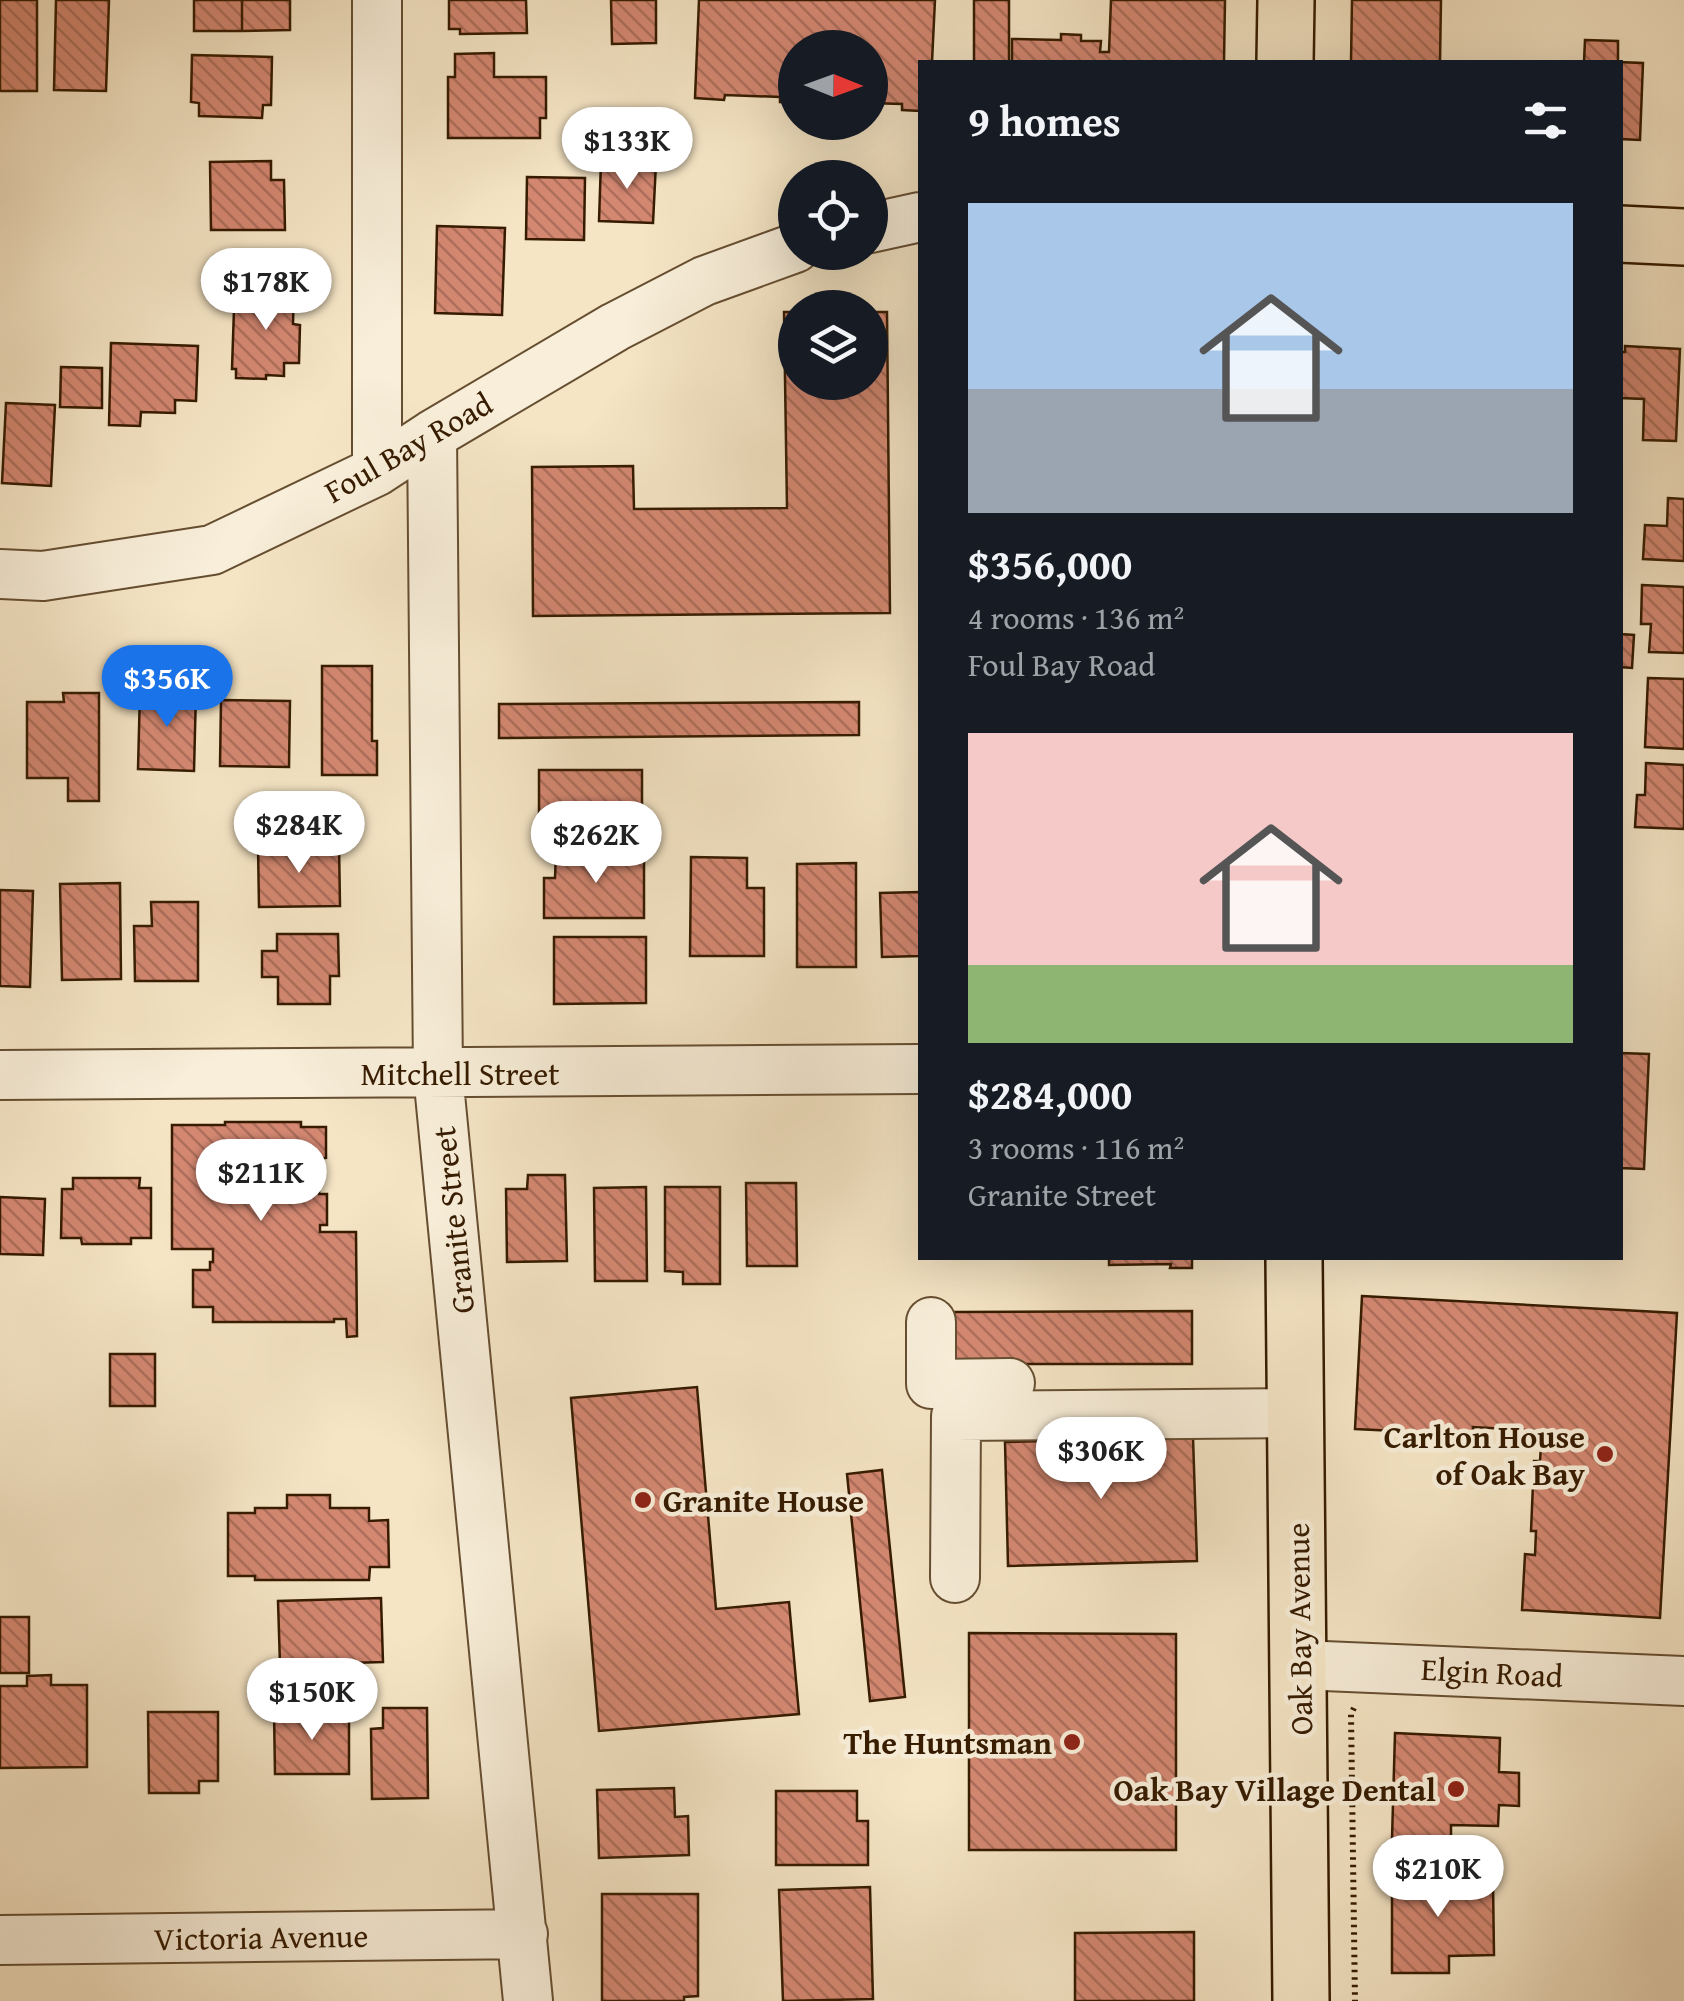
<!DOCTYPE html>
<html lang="en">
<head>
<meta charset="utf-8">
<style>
  body { margin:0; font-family:"Gentium Book Plus",serif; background:#242831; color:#f1f3f6; height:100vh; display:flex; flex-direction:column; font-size:38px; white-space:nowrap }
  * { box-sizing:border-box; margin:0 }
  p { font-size:32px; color:#9ea1a6 }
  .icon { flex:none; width:55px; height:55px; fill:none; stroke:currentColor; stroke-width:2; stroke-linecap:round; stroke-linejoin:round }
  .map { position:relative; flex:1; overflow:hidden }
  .panel { position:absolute; left:918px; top:60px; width:705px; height:1200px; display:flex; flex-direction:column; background:#171b24; border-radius:0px; box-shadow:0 10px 40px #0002 }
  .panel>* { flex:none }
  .needle { width:65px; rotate:91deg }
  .fabs { position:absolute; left:778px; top:30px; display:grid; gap:20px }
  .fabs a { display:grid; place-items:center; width:110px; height:110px; border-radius:50%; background:#171b24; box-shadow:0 10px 40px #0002; font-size:50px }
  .price { position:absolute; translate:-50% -85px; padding:0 22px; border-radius:35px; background:#fff; color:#222; font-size:32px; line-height:65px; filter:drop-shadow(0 2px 5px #0008) }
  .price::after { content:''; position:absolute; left:50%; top:60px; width:30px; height:22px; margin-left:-15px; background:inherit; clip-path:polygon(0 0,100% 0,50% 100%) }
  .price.selected { background:#1a73e8; color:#fff }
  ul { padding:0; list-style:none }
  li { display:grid; align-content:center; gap:20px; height:530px; padding:0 50px }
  li span { display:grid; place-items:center; height:310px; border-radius:0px; color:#555 }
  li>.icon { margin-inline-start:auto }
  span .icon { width:180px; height:180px; fill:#fffc; stroke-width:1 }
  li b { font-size:42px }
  h2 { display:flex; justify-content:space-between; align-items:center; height:120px; padding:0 50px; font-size:42px }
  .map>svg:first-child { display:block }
</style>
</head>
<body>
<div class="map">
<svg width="1684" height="2001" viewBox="0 0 1684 2001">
  <defs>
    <pattern id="building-back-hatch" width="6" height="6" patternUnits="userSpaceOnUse" patternTransform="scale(2.5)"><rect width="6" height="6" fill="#d48872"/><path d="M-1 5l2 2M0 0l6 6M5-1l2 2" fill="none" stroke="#ad6e5b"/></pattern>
  </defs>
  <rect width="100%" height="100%" fill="#f5e5c5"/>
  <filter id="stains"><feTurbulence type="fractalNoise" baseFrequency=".002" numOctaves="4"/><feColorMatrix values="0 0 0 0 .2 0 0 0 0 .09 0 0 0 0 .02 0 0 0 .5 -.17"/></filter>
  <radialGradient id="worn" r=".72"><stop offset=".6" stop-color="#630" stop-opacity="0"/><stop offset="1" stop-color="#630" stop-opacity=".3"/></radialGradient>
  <path fill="url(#building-back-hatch)" stroke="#361b00" stroke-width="2.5" d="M0,0H37V91H0Z
    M56,0H109L106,91L54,90Z
    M194,0H242V31H194Z
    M242,0H290V30L242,31Z
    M449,0H526L527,33L460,34V29H449Z
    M611,0H656V43L612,44Z
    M699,0H935L932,62H920V111L902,110V104L870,103V48H795V103L780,102V97L725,95L724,100L695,98Z
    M974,0H1009V62H974Z
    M1111,0H1225L1224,62H1012V39L1061,40V34L1081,35V41H1101L1100,52H1109Z
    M1352,0H1441L1440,62H1351Z
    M1585,40L1618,41V62L1643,63L1640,140L1620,139V62H1584Z
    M494,53V77H546V118H540V138H448V77H455V54Z
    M192,55L272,57L271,105H263L262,118L199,116V103L191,102Z
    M271,161V180H284L285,230H211L210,162Z
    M601,161L656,163L653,223L599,221Z
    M527,177L585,178L584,240L526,239Z
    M437,226L505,228L502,315L435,313Z
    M266,282H294L293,324L300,325L299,363H284V376L266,375V379L236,378V369H232L234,309H240V296L266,297Z
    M784,312H795V382H870V312H887L890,613L533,616L532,467L633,466L634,509L787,508Z
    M111,343L198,346L196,401L175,400V413L141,412L140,426L109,425Z
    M1625,346L1680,349L1676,441L1643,440L1644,399L1620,398V352H1625Z
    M61,367L102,368V408L60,407Z
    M6,403L55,405L51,486L2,483Z
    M1668,498L1684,499V561L1643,559L1645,525L1667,526Z
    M1642,585L1684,587V653L1649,652L1651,624H1641Z
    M1620,634L1634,635L1632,668L1620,667Z
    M322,666H372V741H377V775H322Z
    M1648,678L1684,679V749L1645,747Z
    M140,690L196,692L194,771L138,769Z
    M63,693H99V801H68V778H27V702H64Z
    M221,700L290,701L289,767L220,766Z
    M859,702V735L499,738V704Z
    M1646,763L1684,765V829L1635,827L1637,795H1645Z
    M539,770H642V833H539Z
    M339,844L340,906L259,907L258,846Z
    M556,852H644V918H544V878H555Z
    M691,857L747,858V888H764V956H690Z
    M856,863V967H797V864Z
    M120,883L121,979L62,980L60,884Z
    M0,890L33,891L30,987L0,986Z
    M920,892V956L882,957L880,893Z
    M151,902H198V981H135L134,926H152Z
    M277,934H338L339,976H330V1004H278V977H262V951H277Z
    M554,937H646V1003L554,1004Z
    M1620,1053L1649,1054L1644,1169L1620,1168Z
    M225,1122H301V1127H326V1158L319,1159V1194H327V1225H320V1232H356L357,1336L347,1337L346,1319H334V1322H213V1307H193V1270H210V1262H213V1249H172V1125H225Z
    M528,1175H565L567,1261L507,1262L506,1189H527Z
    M73,1178H140L139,1188H151V1238H131V1244H82L81,1238H61L62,1189H73Z
    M746,1183H796L797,1266H747Z
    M646,1187L647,1281H595L594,1188Z
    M665,1187H720V1284H683V1272L665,1271Z
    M0,1197L45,1199L43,1255L0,1254Z
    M1109,1258H1192V1268H1170L1171,1264L1109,1265Z
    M1362,1296L1677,1313L1660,1618L1522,1610L1525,1554L1535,1555L1536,1531H1531L1534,1461H1540L1542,1431L1473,1427L1472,1447L1416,1444L1417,1432L1355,1429Z
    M1192,1311V1364H955L954,1312Z
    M110,1354H155V1406H110Z
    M697,1387L716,1609L789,1602L799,1714L599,1731L571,1398Z
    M1193,1437L1197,1561L1008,1566L1005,1442Z
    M882,1470L905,1697L870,1701L847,1474Z
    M287,1495H330V1508H369V1521L388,1520L389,1567H370L369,1580H255V1576H228V1513H255V1508H287Z
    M381,1598L383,1662L280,1665L278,1601Z
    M0,1617H29V1673H0Z
    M969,1633L1176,1634V1850H969Z
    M51,1675V1685H87V1767L0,1768V1686H27V1676Z
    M383,1708H427L428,1798L372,1799L371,1729L383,1728Z
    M148,1712H218V1781H199V1793H149Z
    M274,1712H349V1774H275Z
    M1395,1733L1500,1738L1499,1772L1519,1773V1806L1499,1805L1498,1826L1451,1825V1840L1392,1839Z
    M674,1788L675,1817L688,1816L689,1855L599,1858L597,1790Z
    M776,1791H857V1821H868V1865H776Z
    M1392,1868H1448L1449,1882H1493L1494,1955L1449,1956V1973H1392Z
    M870,1887L873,1999L783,2001L779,1890Z
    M602,1894H698V1996L684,1997V2001H602Z
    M1194,1932V2001H1075V1933Z"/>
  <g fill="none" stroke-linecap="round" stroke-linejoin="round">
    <defs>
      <path id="minor" d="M377,0V471
        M870,228L920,217
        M432,435L438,1074L528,2001
        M0,574L43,576L212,550L377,471L432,435L615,327L704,281L795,248
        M0,1075L920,1069
        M931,1322V1384L1010,1383
        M955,1578L956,1416L1296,1413
        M1300,1665L1684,1681
        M0,1940L523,1934"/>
      <path id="major" d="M1285,62L1286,0
        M1620,234L1684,237
        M1294,1258L1301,2001"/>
    </defs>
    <use href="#minor" stroke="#664e31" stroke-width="52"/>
    <use href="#major" stroke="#361b00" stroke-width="60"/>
    <path stroke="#361b00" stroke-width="6" stroke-dasharray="2.5 5" stroke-linecap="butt" d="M1354,1708L1351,1714L1355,2001"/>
    <use href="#minor" stroke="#f8eed9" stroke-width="48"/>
    <use href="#major" stroke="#f5e5c5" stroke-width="55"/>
  </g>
  <g fill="#8f2418" stroke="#f8eed9" stroke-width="4">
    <circle cx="1605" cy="1454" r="10"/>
    <circle cx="643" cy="1500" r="10"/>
    <circle cx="1072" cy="1742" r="10"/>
    <circle cx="1456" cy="1789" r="10"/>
  </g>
  <g text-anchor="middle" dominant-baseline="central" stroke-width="9" stroke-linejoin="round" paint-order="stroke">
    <g font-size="32" fill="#361b00" stroke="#f8eed9">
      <text transform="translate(408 447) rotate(-30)">Foul Bay Road</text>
      <text x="460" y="1073">Mitchell Street</text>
      <text transform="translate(453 1220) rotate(-96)">Granite Street</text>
      <text transform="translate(1299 1629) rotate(-91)">Oak Bay Avenue</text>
      <text transform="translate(1492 1672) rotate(3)">Elgin Road</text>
      <text transform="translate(261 1937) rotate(-1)">Victoria Avenue</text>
    </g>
    <g font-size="32" font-weight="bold" fill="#361b00" stroke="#f8eed9" text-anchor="end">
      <text x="1585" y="1436">Carlton House<tspan x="1585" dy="37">of Oak Bay</tspan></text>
      <text x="663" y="1500" text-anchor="start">Granite House</text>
      <text x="1052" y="1742">The Huntsman</text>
      <text x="1436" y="1789">Oak Bay Village Dental</text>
    </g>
  </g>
  <rect width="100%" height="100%" filter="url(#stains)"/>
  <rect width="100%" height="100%" fill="url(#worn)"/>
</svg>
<div class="fabs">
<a><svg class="needle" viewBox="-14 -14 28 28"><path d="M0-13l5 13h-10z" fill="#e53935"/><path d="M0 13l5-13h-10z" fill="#9ea1a6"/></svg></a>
<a><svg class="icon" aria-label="locate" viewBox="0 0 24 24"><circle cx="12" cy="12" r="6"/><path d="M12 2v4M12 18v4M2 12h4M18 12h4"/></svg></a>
<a><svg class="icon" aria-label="layers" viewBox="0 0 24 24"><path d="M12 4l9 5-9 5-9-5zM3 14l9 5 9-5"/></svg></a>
</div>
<b class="price" style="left:627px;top:192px">$133K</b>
<b class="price" style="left:266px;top:333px">$178K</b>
<b class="price selected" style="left:167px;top:730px">$356K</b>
<b class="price" style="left:299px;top:876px">$284K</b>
<b class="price" style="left:596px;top:886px">$262K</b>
<b class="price" style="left:261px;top:1224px">$211K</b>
<b class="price" style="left:1101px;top:1502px">$306K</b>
<b class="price" style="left:312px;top:1743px">$150K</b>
<b class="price" style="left:1438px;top:1920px">$210K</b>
<section class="panel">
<h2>9 homes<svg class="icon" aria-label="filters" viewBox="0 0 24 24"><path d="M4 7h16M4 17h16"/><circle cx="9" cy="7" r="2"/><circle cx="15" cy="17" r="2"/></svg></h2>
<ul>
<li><span style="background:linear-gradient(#a9c7e8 60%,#9aa5b1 0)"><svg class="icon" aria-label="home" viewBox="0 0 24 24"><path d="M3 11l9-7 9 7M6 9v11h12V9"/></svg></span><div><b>$356,000</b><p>4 rooms · 136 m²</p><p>Foul Bay Road</p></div></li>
<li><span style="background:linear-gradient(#f6c9c9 75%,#8fb573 0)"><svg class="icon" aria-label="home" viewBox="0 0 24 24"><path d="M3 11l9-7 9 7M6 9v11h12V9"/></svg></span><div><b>$284,000</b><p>3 rooms · 116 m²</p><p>Granite Street</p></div></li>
</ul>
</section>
</div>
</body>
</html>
